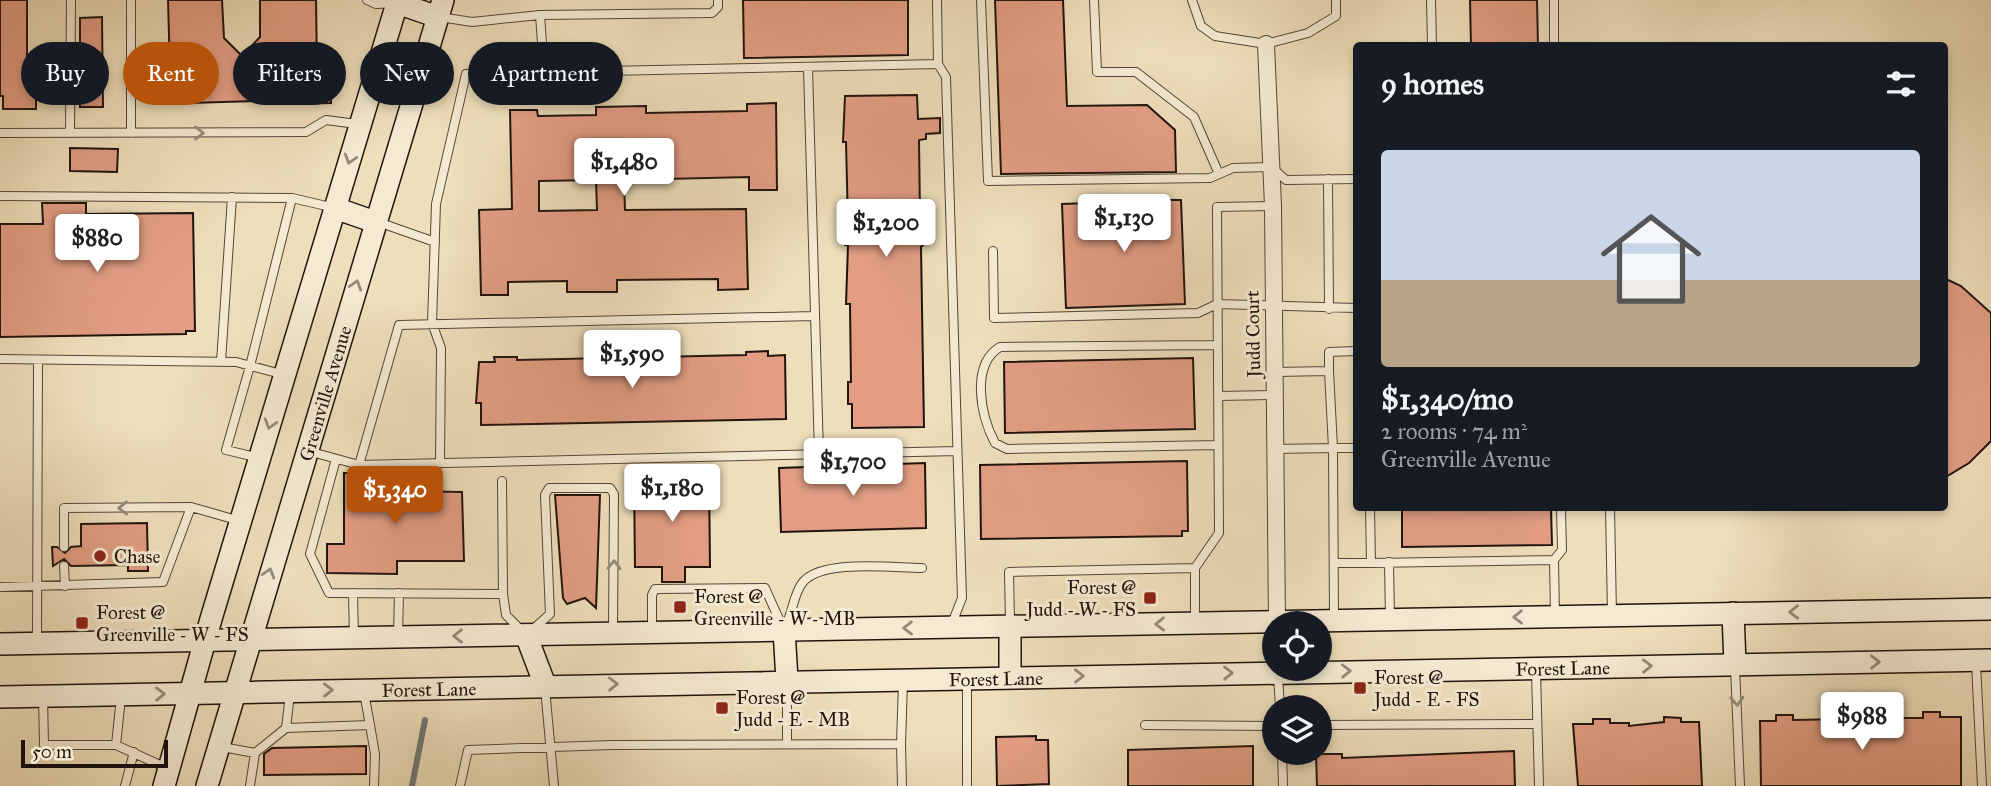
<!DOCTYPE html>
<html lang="en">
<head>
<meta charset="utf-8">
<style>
  body { margin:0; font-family:"IM FELL Great Primer",serif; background:#242831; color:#f1f3f6; height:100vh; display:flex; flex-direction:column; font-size:26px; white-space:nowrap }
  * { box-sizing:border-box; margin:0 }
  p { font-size:23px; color:#9ea1a6 }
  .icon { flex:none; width:38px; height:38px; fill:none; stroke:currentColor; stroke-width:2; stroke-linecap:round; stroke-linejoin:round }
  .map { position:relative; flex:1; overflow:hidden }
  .details { position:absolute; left:1353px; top:42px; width:595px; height:469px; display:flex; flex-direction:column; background:#171b24; border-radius:7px; box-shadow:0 4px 10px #0003 }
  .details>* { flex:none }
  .hud { position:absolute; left:21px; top:42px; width:665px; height:63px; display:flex; gap:14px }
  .fabs { position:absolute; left:1262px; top:611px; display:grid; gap:14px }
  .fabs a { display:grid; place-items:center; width:70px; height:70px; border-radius:50%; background:#171b24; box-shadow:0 4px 10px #0003; font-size:35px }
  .scale { position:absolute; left:21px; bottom:18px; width:147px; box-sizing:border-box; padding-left:7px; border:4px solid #21140e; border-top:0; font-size:19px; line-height:24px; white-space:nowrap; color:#21140e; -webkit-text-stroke:5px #f4ead2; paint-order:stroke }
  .price { position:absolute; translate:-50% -60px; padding:0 16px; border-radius:7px; background:#fff; color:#222; font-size:23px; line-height:46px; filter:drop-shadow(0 2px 4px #0008) }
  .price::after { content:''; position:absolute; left:50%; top:42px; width:21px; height:16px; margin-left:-10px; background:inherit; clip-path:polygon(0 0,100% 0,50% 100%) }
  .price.on { background:#b45309; color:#fff }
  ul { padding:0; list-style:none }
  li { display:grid; align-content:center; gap:14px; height:371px; padding:0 28px }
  li span { display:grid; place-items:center; height:217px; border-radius:7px; color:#555 }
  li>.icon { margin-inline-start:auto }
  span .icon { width:126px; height:126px; fill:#fffc; stroke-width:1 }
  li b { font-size:30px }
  h2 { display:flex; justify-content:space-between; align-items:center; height:84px; padding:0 28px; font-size:30px }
  .chip { padding:0 24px; border-radius:32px; background:#171b24; box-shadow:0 4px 10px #0003; font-size:24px; line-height:63px }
  .chip.on { background:#b45309; color:#fff }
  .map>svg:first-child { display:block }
</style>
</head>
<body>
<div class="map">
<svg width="1991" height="786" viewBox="0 0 1991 786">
  <rect width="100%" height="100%" fill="#eedeba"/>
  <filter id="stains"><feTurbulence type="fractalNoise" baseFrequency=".00286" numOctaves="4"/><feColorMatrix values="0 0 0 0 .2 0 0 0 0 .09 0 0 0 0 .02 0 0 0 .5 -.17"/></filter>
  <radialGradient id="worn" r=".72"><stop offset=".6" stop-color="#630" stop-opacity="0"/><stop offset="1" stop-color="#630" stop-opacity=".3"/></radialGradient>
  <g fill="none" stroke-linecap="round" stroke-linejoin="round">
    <path stroke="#6c7776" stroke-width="6" d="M412,786L425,720"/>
  </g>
  <path fill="#e29d83" stroke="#21140e" stroke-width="2" fill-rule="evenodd" d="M0,0H27V61L36,62V109H3V96H0Z
    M168,0H222L224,38L242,56L260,37V0H316L317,67H330L331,103L293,104V100L156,104L155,71H170Z
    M743,0H908V55L744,58Z
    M995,0H1063L1067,106L1147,105L1175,130L1176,172L1001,174Z
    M1470,0H1537L1538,46H1471Z
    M102,17L103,107H80V18Z
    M917,95L918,119L940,118V133L926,134V139L919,140L920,215L934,214V233L921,247L924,427L852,428V404H848V382H851L850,304H846L848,245H845L844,225H848L846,142H843L845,96Z
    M776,103L777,190H749V177L624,180L625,210L746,209L748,289L718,290V279L617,280V292H567V281L508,282V295H481L479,210L512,209L510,110H537L538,116L596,115V107L646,106V113L747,111V104ZM596,180L597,210L539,211V181Z
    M70,148L118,149L117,172L70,171Z
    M1170,200H1181L1185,304L1066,308L1062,204Z
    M42,203H86V214L193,213L195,331H186V334L0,337V224H43Z
    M1944,278L1961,286L1991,313V441L1969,463L1944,478Z
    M768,351V356L785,355L786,419L481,425V403H476L479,362H495L494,357H517V360L746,355V352Z
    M1193,358L1195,429L1005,433L1004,362Z
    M1187,461L1188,531H1182V536L981,539L980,465Z
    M925,463L926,528L781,532L779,468Z
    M344,473H397V485H407V491L462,492L464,561H397V574L327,573V544H344Z
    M709,476L710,567H685V582H662V567H635L634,477Z
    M555,495H600L596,608L585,598L567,604L563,598Z
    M1402,508H1551L1552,545L1402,547Z
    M147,523L148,571H128V565L71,566L64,559L53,566L52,547H57L65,553L71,547L81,546V524Z
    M1923,712H1940V717H1961V786H1761L1760,721H1776V715H1793V720L1847,719V714L1864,713V718H1923Z
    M1664,717L1681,718V722H1699L1702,786H1578L1573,724H1593V719H1610V723H1629V726L1664,722Z
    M1036,736V740H1048L1049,784L997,786L996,737Z
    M366,746V774L264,775V754L272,748Z
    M1253,746V786H1128V750Z
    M1514,751L1515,786H1317L1316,754H1342V758Z"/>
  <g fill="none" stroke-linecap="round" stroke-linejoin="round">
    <defs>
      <path id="service" d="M131,0V133
        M367,0L376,4L395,3
        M937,0L938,64L946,77L962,598L951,626
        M981,0L988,181L1210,178L1233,168L1271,167L1286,180L1356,179
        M1094,0L1097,72H1136L1194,117L1219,174
        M1192,0L1201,26L1215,36L1266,44L1308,33L1336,16V0
        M1431,0L1432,46
        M1554,0V46
        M540,15L544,71
        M440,17L472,22L540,15L712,13L718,7V0
        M808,68L819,454
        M0,133L306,132L326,120L357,124
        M70,133L71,0
        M1328,179L1329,309
        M0,196L292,198L335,208
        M378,222L435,242
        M993,251L994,318L1198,313L1217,304L1356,308
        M1217,345L1000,347C970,365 981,417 995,443L1007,449L1218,445
        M0,359L236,362L285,375
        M221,362L232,197
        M1329,371L1333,448H1356
        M1275,372L1329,371V352L1356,351
        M1218,396L1275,395
        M1275,449L1333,448L1334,618
        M308,451L359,465L399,325L815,316
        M260,458L226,450L250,366L292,198
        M336,459L310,554L329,593L503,594L502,481
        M440,463L441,348L432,323L436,204L466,74L938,64
        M359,465L957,451
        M1370,508L1371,563L1554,560L1555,616
        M1610,508L1612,615
        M64,547V508L191,507
        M1554,560L1562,550L1561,508
        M1389,562L1390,619
        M1334,563H1371
        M64,566L65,586
        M1195,568L1219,533L1217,207L1273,206
        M0,587L163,582L191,507L240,521
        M353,593L354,638
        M503,594L506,615L521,630
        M1010,623L1009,572L1195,568V622
        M785,627C793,613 793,594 803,582C823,559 892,568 922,568
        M652,630V595L655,589L765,588L783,628
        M531,631L550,614L545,495L549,488H610L614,494L613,631
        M398,636L399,593
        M37,641L38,360
        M1976,663L1982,786
        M1735,667L1740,786
        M1536,671L1539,786
        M1278,676L1280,707
        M967,680V786
        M787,683V744
        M545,688L554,786
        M43,696L44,745H116L169,769
        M370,725L375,754L374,786
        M1145,725L1274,726
        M1320,725L1537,724
        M286,728L370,725L364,693
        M901,744L903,682
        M116,745L121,697
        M222,747L255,753L250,786
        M1282,752L1283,786
        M255,753L286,728L290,694
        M125,786L134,752
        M460,786L468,750L612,745L901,744L902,786"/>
      <path id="minor" d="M1266,44L1273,206L1277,623"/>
      <g id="secondary">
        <path d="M397,3L438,17"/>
        <path d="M335,208L375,222"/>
        <path d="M1733,613L1735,664"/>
        <path d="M1010,626V677"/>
        <path d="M784,630L787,680"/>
        <path d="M526,635L545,685"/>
        <path d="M0,644L1991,609"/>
        <path id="s1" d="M0,697L1991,660"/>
        <path d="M164,786L211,619L398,0"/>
        <path id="s2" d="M207,786L443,0"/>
      </g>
    </defs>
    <use href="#service" stroke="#544639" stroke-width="10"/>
    <use href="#minor" stroke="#544639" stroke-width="18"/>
    <use href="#secondary" stroke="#21140e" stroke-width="24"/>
    <use href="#service" stroke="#f4ead2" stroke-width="8"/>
    <use href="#minor" stroke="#f4ead2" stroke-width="16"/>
    <use href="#secondary" stroke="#f4ead2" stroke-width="21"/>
  </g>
  <defs><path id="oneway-chevron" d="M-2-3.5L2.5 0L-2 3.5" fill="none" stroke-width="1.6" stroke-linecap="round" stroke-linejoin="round" transform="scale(1.75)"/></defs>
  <g stroke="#958a7a">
    <use href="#oneway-chevron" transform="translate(199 133)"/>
    <use href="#oneway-chevron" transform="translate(350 159) rotate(107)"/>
    <use href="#oneway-chevron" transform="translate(356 285) rotate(-73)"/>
    <use href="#oneway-chevron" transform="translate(270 424) rotate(107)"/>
    <use href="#oneway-chevron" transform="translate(123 508) rotate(179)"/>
    <use href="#oneway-chevron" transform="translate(614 565) rotate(-89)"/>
    <use href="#oneway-chevron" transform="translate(269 573) rotate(-73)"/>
    <use href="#oneway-chevron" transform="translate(1794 612) rotate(179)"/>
    <use href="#oneway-chevron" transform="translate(1518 617) rotate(179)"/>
    <use href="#oneway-chevron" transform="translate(1160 624) rotate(179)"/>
    <use href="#oneway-chevron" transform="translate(908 628) rotate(179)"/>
    <use href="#oneway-chevron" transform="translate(458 636) rotate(179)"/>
    <use href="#oneway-chevron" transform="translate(1875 662) rotate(-1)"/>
    <use href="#oneway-chevron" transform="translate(1647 666) rotate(-1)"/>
    <use href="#oneway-chevron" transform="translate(1346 671) rotate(-1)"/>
    <use href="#oneway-chevron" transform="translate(1228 673) rotate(-1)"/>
    <use href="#oneway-chevron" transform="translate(1079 676) rotate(-1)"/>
    <use href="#oneway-chevron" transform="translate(613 684) rotate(-1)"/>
    <use href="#oneway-chevron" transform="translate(328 690) rotate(-1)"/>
    <use href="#oneway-chevron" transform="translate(160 694) rotate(-1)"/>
    <use href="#oneway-chevron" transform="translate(1737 701) rotate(87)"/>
  </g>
  <g fill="#8f2418" stroke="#f4ead2" stroke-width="2.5">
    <circle cx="100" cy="556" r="7"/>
    <rect x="1143" y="591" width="14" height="14" rx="3.5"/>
    <rect x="673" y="600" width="14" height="14" rx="3.5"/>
    <rect x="75" y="616" width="14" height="14" rx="3.5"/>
    <rect x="1353" y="681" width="14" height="14" rx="3.5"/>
    <rect x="715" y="701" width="14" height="14" rx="3.5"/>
  </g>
  <g text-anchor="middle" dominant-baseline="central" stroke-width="6" stroke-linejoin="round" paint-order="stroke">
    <g font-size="19" fill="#21140e" stroke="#f4ead2">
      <text transform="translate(1253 334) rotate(-91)">Judd Court</text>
      <text stroke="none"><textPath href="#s2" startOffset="410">Greenville Avenue</textPath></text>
      <text stroke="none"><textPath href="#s1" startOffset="1563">Forest Lane</textPath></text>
      <text stroke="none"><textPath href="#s1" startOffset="996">Forest Lane</textPath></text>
      <text stroke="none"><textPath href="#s1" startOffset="429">Forest Lane</textPath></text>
    </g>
    <g font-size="19" fill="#21140e" stroke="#f4ead2" text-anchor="start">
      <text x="114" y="556">Chase</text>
      <text x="1136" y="587" text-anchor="end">Forest @<tspan x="1136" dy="22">Judd - W - FS</tspan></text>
      <text x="694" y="596">Forest @<tspan x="694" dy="22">Greenville - W - MB</tspan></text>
      <text x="96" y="612">Forest @<tspan x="96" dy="22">Greenville - W - FS</tspan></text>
      <text x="1374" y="677">Forest @<tspan x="1374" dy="22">Judd - E - FS</tspan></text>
      <text x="736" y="697">Forest @<tspan x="736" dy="22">Judd - E - MB</tspan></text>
    </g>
  </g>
  <rect width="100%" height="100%" filter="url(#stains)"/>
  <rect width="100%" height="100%" fill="url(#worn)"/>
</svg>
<div class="fabs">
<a><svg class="icon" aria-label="locate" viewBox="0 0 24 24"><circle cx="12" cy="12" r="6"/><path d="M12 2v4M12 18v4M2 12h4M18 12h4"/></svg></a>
<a><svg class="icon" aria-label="layers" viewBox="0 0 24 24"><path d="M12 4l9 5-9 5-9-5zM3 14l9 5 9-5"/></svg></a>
</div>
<div class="scale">50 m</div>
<b class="price" style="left:624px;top:198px">$1,480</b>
<b class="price" style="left:1124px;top:254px">$1,130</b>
<b class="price" style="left:886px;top:259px">$1,200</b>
<b class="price" style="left:97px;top:274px">$880</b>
<b class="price" style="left:632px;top:390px">$1,590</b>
<b class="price" style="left:853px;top:498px">$1,700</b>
<b class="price" style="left:672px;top:524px">$1,180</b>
<b class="price on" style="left:395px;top:526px">$1,340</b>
<b class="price" style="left:1862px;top:752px">$988</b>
<div class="hud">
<a class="chip">Buy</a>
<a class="chip on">Rent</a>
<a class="chip">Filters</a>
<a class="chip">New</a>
<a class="chip">Apartment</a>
</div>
<section class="details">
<h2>9 homes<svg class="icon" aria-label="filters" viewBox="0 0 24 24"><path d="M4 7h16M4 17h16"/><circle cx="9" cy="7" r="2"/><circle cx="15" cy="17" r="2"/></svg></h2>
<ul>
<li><span style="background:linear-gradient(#c9d6e8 60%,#b9a48a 0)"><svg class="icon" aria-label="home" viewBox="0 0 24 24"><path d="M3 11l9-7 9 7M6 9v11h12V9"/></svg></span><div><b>$1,340/mo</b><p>2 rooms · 74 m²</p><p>Greenville Avenue</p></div></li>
</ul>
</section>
</div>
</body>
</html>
